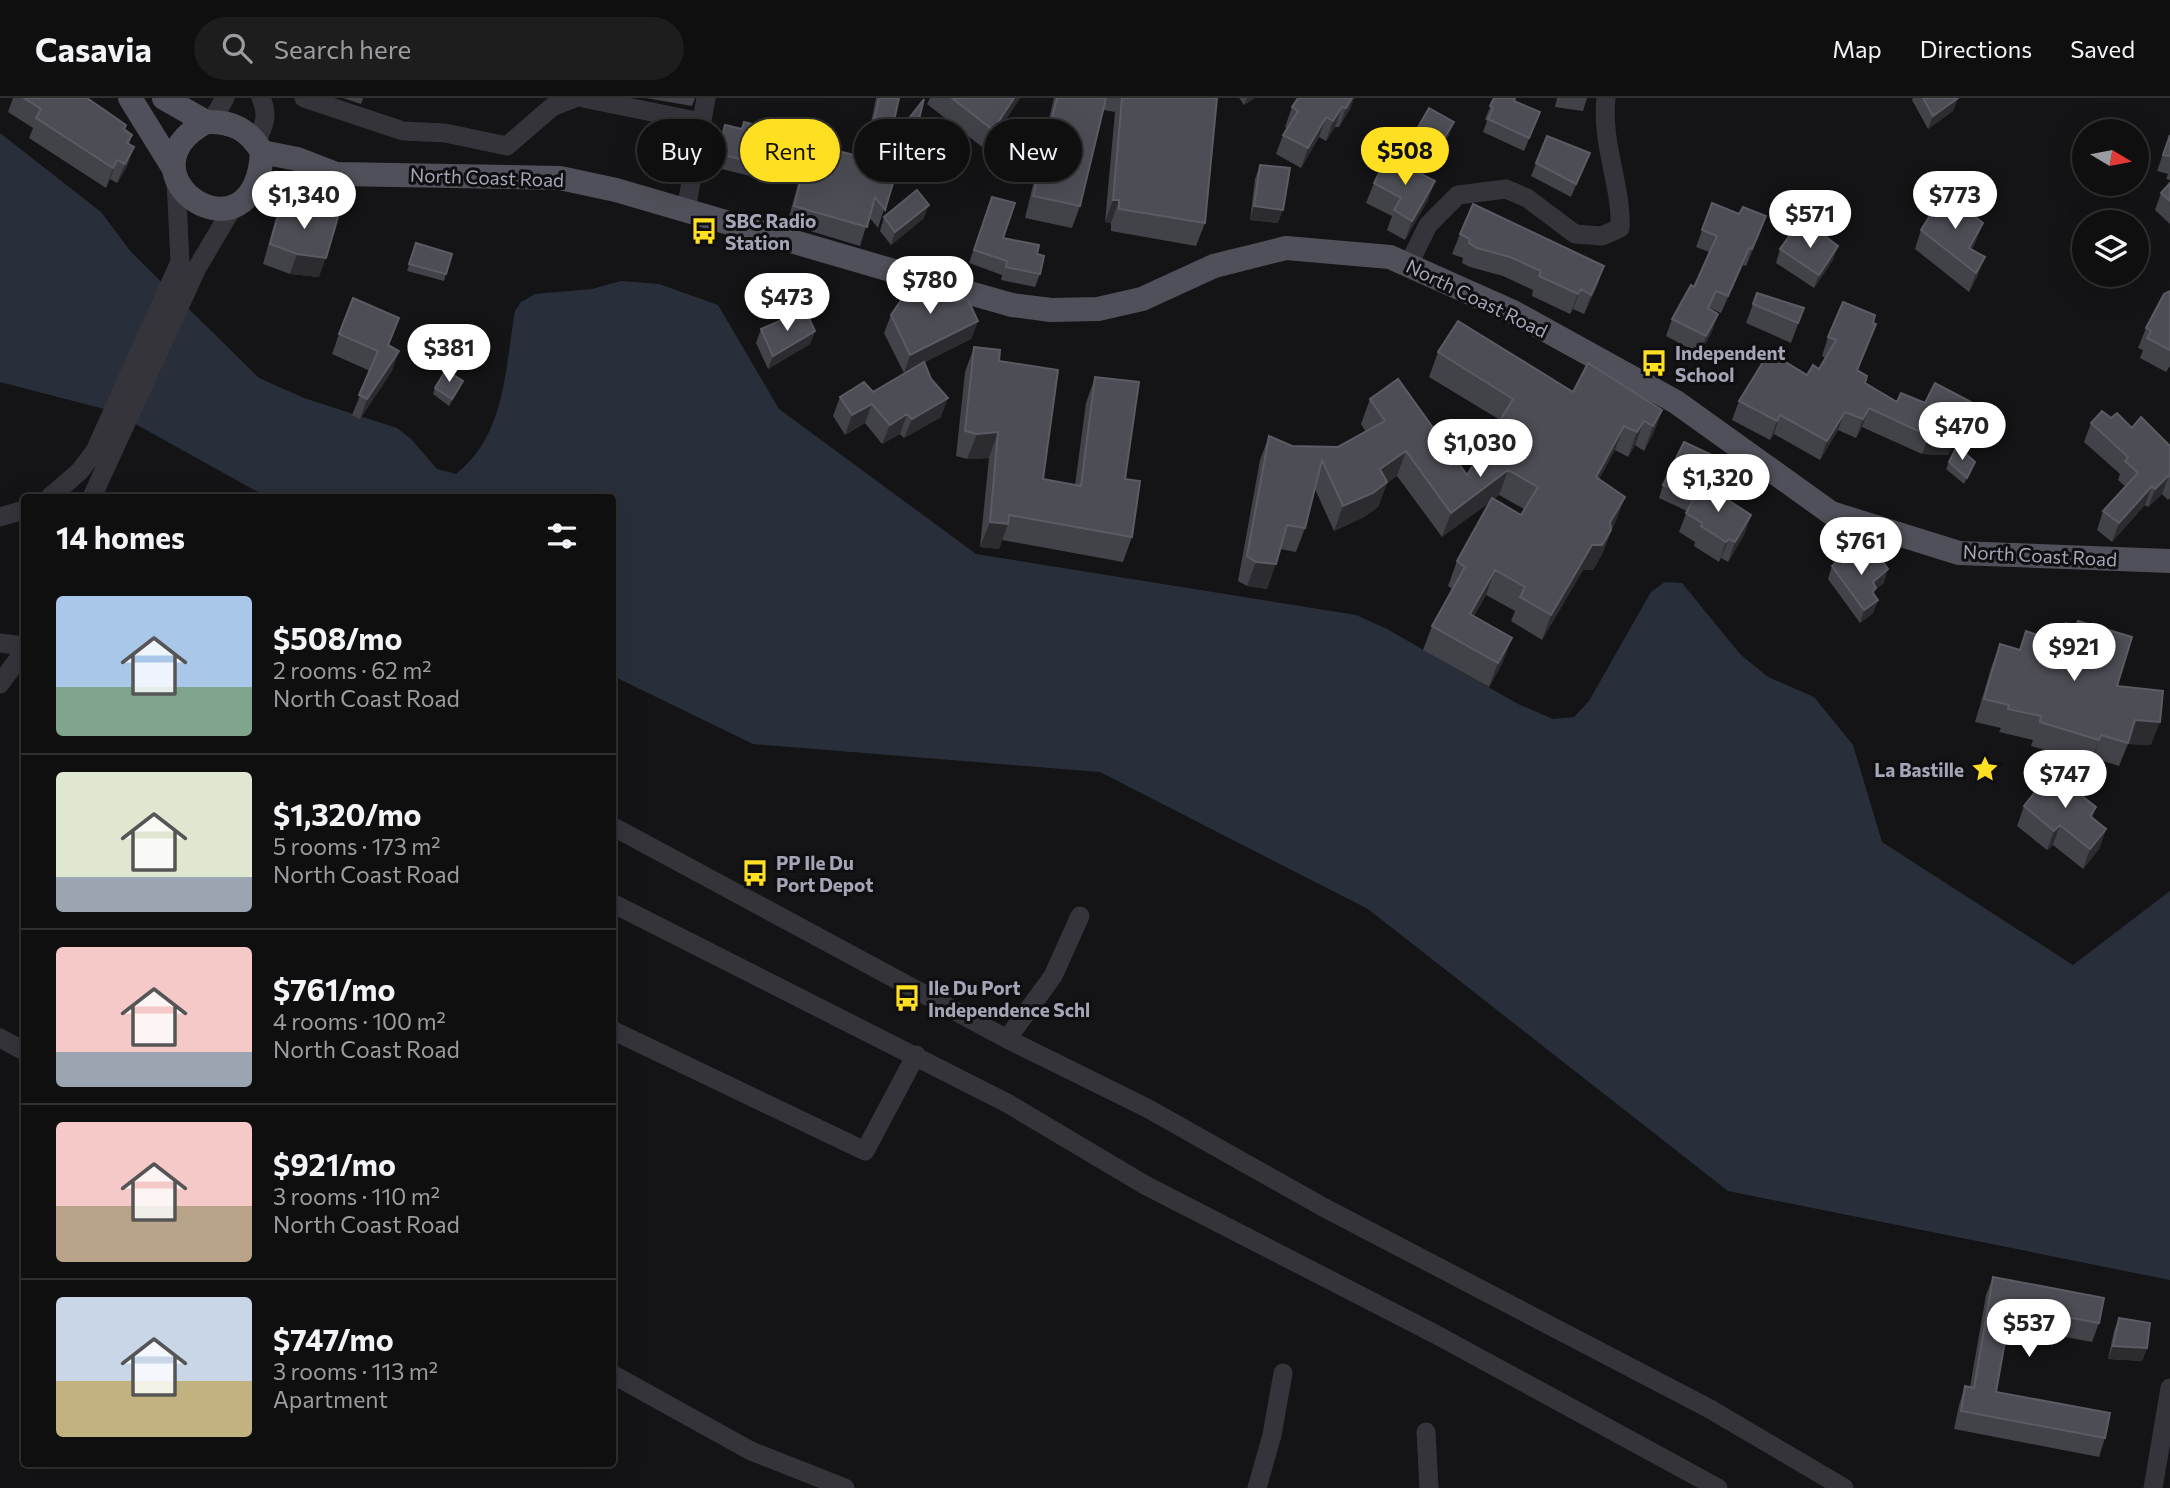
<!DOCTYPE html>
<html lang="en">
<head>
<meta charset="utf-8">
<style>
  body { margin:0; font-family:Commissioner,sans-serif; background:#1d1d1e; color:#f1f3f6; height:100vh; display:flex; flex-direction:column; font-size:26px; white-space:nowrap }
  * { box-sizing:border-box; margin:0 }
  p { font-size:23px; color:#9b9c9f }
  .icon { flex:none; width:38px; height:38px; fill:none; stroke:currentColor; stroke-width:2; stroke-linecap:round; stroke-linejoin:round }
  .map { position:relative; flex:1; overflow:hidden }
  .drawer { position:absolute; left:21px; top:396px; width:595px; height:973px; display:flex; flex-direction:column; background:#0f0f10; border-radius:7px; box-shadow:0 7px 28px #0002,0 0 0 2px #2f2f30 }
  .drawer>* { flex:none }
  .hud { position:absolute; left:637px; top:21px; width:665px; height:63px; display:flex; gap:14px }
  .needle { width:46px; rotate:100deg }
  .controls { position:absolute; left:2072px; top:21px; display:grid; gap:14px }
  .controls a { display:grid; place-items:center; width:77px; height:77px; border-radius:50%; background:#0f0f10; box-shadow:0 7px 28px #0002,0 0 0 2px #2f2f30; font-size:35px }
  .price { position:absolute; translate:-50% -60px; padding:0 16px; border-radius:24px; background:#fff; color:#222; font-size:23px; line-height:46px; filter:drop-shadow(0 2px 4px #0008) }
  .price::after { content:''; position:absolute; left:50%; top:42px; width:21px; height:16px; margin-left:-10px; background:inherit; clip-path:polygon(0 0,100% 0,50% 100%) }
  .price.current { background:#ffdf22; color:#111 }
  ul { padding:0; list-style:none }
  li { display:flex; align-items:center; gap:21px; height:175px; padding:0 35px }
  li+li { border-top:2px solid #2f2f30 }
  li span { display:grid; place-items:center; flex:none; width:196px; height:140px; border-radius:7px; color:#555 }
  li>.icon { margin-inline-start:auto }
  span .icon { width:84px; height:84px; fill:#fffc; stroke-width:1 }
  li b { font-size:30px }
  h2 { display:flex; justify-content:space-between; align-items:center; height:84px; padding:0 35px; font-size:30px }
  .pill { padding:0 24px; border-radius:32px; background:#0f0f10; box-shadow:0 7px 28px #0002,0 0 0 2px #2f2f30; font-size:24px; line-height:63px }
  .pill.current { background:#ffdf22; color:#111 }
  header { display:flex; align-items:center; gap:42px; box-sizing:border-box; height:98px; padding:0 35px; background:#0f0f10; border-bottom:2px solid #2f2f30 }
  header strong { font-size:33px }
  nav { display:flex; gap:38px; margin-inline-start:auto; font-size:24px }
  .search { width:490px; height:63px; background:#1d1d1e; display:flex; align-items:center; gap:18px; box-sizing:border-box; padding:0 24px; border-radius:38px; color:#9b9c9f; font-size:26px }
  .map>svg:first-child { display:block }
</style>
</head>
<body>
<header>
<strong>Casavia</strong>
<div class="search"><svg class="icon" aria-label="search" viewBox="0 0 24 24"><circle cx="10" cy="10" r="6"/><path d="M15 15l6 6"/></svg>Search here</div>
<nav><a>Map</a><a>Directions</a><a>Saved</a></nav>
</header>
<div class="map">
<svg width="2170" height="1390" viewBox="0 0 2170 1390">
  <rect width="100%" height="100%" fill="#141416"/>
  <path fill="#292f3a" d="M0,35L101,114L131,154L259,280L304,300L397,330L411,341L437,371L456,376C506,337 505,270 515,213L521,204L535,196L592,191L621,183L659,186L718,207L779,311L976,456L1356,517L1387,531L1518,606L1553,621L1574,619L1589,603L1651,494L1665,484L1682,485L1740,556L1768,579L1814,599L1853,647L1882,744L2073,867L2170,793V1182L1728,1093L1368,811L1100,674L753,646L613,578L612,399H267L112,313L0,284Z"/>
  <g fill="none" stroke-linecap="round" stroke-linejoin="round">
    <path stroke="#35343b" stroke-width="19" d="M304,0L403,33L445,35L507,48L552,9L575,0
      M583,0L701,24
      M211,24L225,0
      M256,44C264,28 269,17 261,0
      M686,112L706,0
      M1409,166L1428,127L1458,97L1506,91L1527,100L1575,136L1602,138L1620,130C1622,88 1601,47 1606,0
      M50,399L80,373L95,353L180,164L176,82
      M92,399L197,170L233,109
      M0,419L24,412
      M0,545L24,548
      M0,586L24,553
      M612,728L1007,941L1147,1010L1323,1109L1710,1311L1844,1390
      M612,805L1007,1005L1145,1087L1435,1236L1718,1390
      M612,932L865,1053L916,957
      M0,940L24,953
      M1007,941L1053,878L1080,818
      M612,1276L751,1353L845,1390
      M1426,1334L1429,1390
      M1257,1390L1272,1337L1283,1275
      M2153,1390L2170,1290"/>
    <path stroke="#50505a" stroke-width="24" d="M130,0L174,71
      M164,0L206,24
      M206,24C232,23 248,31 262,54C255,173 111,76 206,24Z
      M262,54L297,61L336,76
      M252,96L336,76L560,80L616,92L966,194L1012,207L1051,212L1098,211L1142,201L1214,168L1286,150L1390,159L1513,214L1676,304L1831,415L1959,455L2170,463"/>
  </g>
  <path fill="#424249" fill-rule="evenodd" d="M13,0H87L132,37L129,46L127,69L117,85L110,81L106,90L29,40L33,30L8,14Z
    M343,0H363L361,6Z
    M646,0H695L692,8Z
    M876,0H899L889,46L911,53L905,71L897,70L878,130L869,119L860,148L787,126L804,64L810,46L864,59Z
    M930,0H1020L986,52L927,6Z
    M1054,0H1217L1205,125L1196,148L1111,133V125L1105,124L1115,14L1103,12L1080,108L1072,130L1025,120Z
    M1239,0H1255L1244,7Z
    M1298,0H1354L1350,11L1339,29H1335L1326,43L1319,39L1301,70L1276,56L1283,37L1287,30L1285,29L1292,9Z
    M1494,0L1514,3L1535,27L1524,53L1483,34L1487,23L1485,21Z
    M1557,0H1587L1583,13L1555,9Z
    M1913,0H1958L1953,13L1928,31L1912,2Z
    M744,24L766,39L771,68L767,82L713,69L720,40L725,27L741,31Z
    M1417,31L1449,37L1436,58L1432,56L1424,77L1428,102L1405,142L1387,132L1392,118L1366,105L1374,85L1413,71L1418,48L1413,44Z
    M2170,36V82L2166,81L2168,76L2157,73Z
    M1547,38L1590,55L1571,99L1531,78Z
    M1260,67L1278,125L1250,122L1255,81Z
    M2170,85V126L2155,112L2161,95Z
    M992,99L1003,140L1040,176L1035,189L1001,182L1002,177L969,165Z
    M282,104L319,179L290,176L263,166L275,123Z
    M1712,105L1739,116L1760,135L1746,168L1743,167L1721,215L1710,210L1709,211L1718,216L1712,233L1700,256L1666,238L1672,221L1694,189L1709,154L1696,149Z
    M884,119L924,120L891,147L880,133Z
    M1921,132L1976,143L1972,151L1978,177L1969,194L1915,151Z
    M1460,136L1604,168L1597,188L1584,216L1573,211L1570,216L1532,198L1533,192L1503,178L1470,169L1462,165L1463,160L1452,156Z
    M416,145L446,176L444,183L407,173Z
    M1780,151L1833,162L1814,190L1776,165Z
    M2170,193V268L2166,274L2140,260L2143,252L2138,250L2146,230Z
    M1757,195L1804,210L1791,245L1746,225Z
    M957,205L978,223L971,241L925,264L941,319L904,340L900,336L882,346L865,325L845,337L833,318L840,299L873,294L924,265L904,275L884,235L891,217Z
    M798,223L815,233L810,246L768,271L756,245L761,231Z
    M1873,225L1876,226L1858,272L1865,285L1897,304L1965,323L1948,357L1922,356L1862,329L1856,340L1838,332L1820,362L1774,336L1770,342L1732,322L1739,303L1807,277L1819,271L1826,260L1822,258L1828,239Z
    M339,236L389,247L392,273L360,321L352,317L370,273L332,256Z
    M974,249L999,263L1043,381L1075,387L1086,305L1095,279L1125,381L1132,439L1123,464L1002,442L999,451L980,449L989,360L967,361L956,358L965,274Z
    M1438,254L1573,294L1662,312L1653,336L1644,353L1635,347L1628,359L1615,352L1599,381L1625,399L1602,456L1593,472H1583L1542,542L1511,523L1515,513L1486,497L1474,518L1503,564L1489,589L1423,552L1432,528L1452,491L1448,488L1457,463L1490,404L1442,439L1397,378L1387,385L1378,409L1364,419L1334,433L1315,391L1305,430L1296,454L1280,451L1267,491L1247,488L1238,483L1260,362L1269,338L1292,348L1338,349L1366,334L1361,326L1370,301L1467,377L1500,322L1429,279ZM1499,397L1524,411L1521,417L1494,401Z
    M435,290H460L449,308L433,296Z
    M2111,320L2170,348V400L2168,402L2162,396L2148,409L2145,407L2112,444L2097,432L2103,413L2126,389L2118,382L2120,376L2084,344L2091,325Z
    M1949,364H1975L1964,386L1946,371Z
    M1707,370L1697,395L1751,417L1744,437L1728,464L1721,460L1719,464L1694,448L1695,444L1679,434L1687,413L1659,400L1663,387Z
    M1861,467L1884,485L1876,491L1874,496L1878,502L1873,515L1860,525L1828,481L1832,468Z
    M2066,525L2117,588L2151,647L2128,646L2119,668L2093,660L2090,665L2031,648L2033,642L1999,634L2001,630L1975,624L1991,570L2000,546L2019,552L2059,545Z
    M2024,708L2096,709L2092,720L2106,731L2099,751L2083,771L2053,747L2047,752L2017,728Z
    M1993,1179L2099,1225L2092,1244L2007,1228L1996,1294L2105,1340L2099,1359L1954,1331L1959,1307L1965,1288L1970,1289L1986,1197Z
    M2119,1220L2147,1250L2142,1263L2108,1261L2114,1233Z"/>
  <path fill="#2b2b30" d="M1014,0H1020L986,52L993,32Z
    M1247,0H1255L1244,7Z
    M1352,0H1354L1350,11L1339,29L1346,10Z
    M1958,0L1953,13L1928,31L1933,18Z
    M1342,9L1335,29L1326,43L1333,23Z
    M1326,19L1319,39L1301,70L1308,50Z
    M1454,24L1449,37L1436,58L1441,45Z
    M134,49L127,69L117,85L125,66Z
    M1590,55L1585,68L1571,99L1576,86Z
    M117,62L110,81L106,90L113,70Z
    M1435,83L1428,102L1405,142L1412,123Z
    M1113,102H1119L1111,125L1105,124Z
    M929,107L924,120L891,147L895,134Z
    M1254,108L1283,112L1278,125L1250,122Z
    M1766,118L1760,135L1746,168L1752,151Z
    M1983,125L1976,143L1962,168L1969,150Z
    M1838,148L1833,162L1814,190L1819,177Z
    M1749,150L1743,167L1721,215L1728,198Z
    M297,156L326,160L319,179L290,176Z
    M1985,159L1978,177L1969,194L1976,175Z
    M1604,168L1597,188L1584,216L1591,197Z
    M1581,191L1573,211L1570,216L1578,196Z
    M1718,216L1712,233L1700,256L1706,238Z
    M978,223L971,241L904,275L910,257Z
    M815,233L810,246L768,271L773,258Z
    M399,253L392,273L360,321L367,301Z
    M463,283L460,290L449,308L452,301Z
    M948,300L941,319L904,340L912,321Z
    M1971,304L1965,323L1948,357L1922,356L1929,338Z
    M872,306L865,325L845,337L852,317Z
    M1869,310L1862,329L1856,340L1863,321Z
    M1662,312L1653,336L1644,353L1653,328Z
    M1845,314L1838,332L1820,362L1827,343Z
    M907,316L900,336L882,346L890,327Z
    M1780,317L1774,336L1770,342L1777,323Z
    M1644,323L1635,347L1628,359L1637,334Z
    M1624,328L1615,352L1587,403L1596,379Z
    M998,334L989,360L967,361L977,336Z
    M1406,353L1397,378L1387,385L1378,409L1364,419L1334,433L1343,408L1380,371Z
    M1508,372L1499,397L1442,439L1451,415Z
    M2169,377L2162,396L2148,409L2155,391Z
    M2152,388L2145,407L2112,444L2119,425Z
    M1625,399L1616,423L1602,447L1611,432L1602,456L1593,472H1583L1542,542L1551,517L1592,447L1610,424Z
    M1751,417L1744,437L1728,464L1735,444Z
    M990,424L1008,426L999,451L980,449Z
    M1729,441L1721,460L1719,464L1726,444Z
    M1256,464L1276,466L1267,491L1247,488Z
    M1888,471L1884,485L1876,491L1871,503L1873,484Z
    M1495,472L1486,497L1461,540L1470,516Z
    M1878,502L1873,515L1860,525L1864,512Z
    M1512,540L1503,564L1489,589L1498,565Z
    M2135,622L2160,624L2151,647L2128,646Z
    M2101,637L2093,660L2090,665L2099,642Z
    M2060,727L2053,747L2047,752L2054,733Z
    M2106,731L2099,751L2083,771L2090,751Z
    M2113,1248L2147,1250L2142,1263L2108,1261Z"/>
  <path fill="#4d4d55" stroke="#5a5b64" stroke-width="2" d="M24,0H87L126,27L124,31L132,37L127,45L134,49L125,66L117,62L113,70L36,20L41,11Z
    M879,0H899L889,46L924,1L911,53L903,51L885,112L875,99L867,129L794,108L810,46L866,60Z
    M952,0H1014L993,32Z
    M1057,0H1106L1080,108L1033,98Z
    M1122,0H1217L1205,125L1119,111V102H1113Z
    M1298,0H1352L1346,10L1342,9L1333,23L1326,19L1308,50L1283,37L1298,13L1292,9Z
    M1494,0H1515L1514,3L1540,14L1529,40L1488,21L1493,10L1490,8Z
    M1923,0H1958L1933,18Z
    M1429,10L1454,24L1441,45L1436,42L1427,70L1416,67L1423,34L1417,31Z
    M744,24L768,30L766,39L778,42L771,68L718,56L725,27L742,31Z
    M2170,37V58L2163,57Z
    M1547,38L1590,55L1576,86L1536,65Z
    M1387,59L1435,83L1412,123L1394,112L1401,100L1374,85Z
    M1260,67L1290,70L1283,112L1254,108Z
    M2170,85V103L2161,95Z
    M917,92L929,107L895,134L884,119Z
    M1944,95L1983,125L1969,150L1985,159L1976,175L1921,132Z
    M992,99L1015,105L1003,140L1039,147L1037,156L1044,158L1040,176L1006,169L1007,163L974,152Z
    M282,104L338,119L326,160L297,156L270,146Z
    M1712,105L1739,116L1743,109L1766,118L1752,151L1749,150L1728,198L1716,193L1708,210L1718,216L1706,238L1672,221L1691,187L1694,189L1717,138L1702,132Z
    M1473,106L1604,168L1591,197L1581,191L1578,196L1539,178L1541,173L1510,159L1477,150L1469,145L1470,141L1460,136Z
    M1795,130L1815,145L1822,136L1838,148L1819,177L1780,151Z
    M416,145L452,156L446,176L409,166Z
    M916,180L944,196L950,193L957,205L967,200L978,223L910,257L891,217Z
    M2170,193V252L2147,240L2151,233L2146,230L2164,196Z
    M1757,195L1804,210L1798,225L1753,206Z
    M353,200L399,220L388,247L399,253L367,301L359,297L378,253L339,236Z
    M1843,204L1875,217L1873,225L1876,226L1857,272L1867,278L1865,285L1897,304L1901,295L1925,305L1935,285L1971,304L1955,338H1929L1869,310L1863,321L1845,314L1827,343L1780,317L1777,323L1739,303L1769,254L1807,277L1813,267L1819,271L1836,242L1828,239Z
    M795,216L798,223L808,218L815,233L773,258L761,231Z
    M1458,223L1573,294L1588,265L1662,312L1653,328L1644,323L1637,334L1624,328L1596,379L1625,399L1610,424L1611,432L1602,447H1592L1551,517L1520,499L1525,489L1495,472L1470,516L1512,540L1498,565L1432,528L1465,469L1457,463L1492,400L1521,417L1538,389L1508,372L1451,415L1406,353L1380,371L1387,384L1373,395L1343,408L1322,362L1305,430L1287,427L1276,466L1256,464L1247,458L1269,338L1292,348L1338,349L1385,323L1370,301L1398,281L1467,377L1513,301L1438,254Z
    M974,249L1000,252L999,263L1058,272L1043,381L1081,388L1095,279L1139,284L1125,381L1140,383L1132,439L1009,417L1008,426L990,424L998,334L977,336L965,333Z
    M924,264L931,281L948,300L912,321L907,316L890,327L872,306L852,317L840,299L864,284L873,294Z
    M446,272L463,283L452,301L435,290Z
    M2102,313L2111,320L2117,315L2132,330L2141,319L2170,348V379L2169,377L2155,391L2152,388L2119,425L2103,413L2138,375L2125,363L2128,359L2091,325Z
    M1684,344L1712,357L1694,400L1663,387Z
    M1957,348L1975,364L1967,380L1949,364Z
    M1702,385L1751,417L1735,444L1729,441L1726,444L1701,428L1702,425L1686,415Z
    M1847,453L1861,467L1877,455L1888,471L1873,484L1876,490L1872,494L1878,502L1864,512L1832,468Z
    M2078,523L2132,539L2117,588L2163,593L2160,624L2135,622L2128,645L2101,637L2099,642L2040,624L2041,618L2008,611L2009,607L1984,601L2000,546L2020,552L2026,533L2060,545L2066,525L2076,528Z
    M2051,674L2096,709L2090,718L2106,731L2090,751L2060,727L2054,733L2024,708Z
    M1993,1179L2104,1200L2099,1225L2011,1209L1996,1294L2110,1315L2105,1340L1961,1313L1965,1288L1974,1290Z
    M2119,1220L2150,1225L2147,1250L2113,1248Z"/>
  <defs>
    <symbol id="bus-bare" viewBox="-9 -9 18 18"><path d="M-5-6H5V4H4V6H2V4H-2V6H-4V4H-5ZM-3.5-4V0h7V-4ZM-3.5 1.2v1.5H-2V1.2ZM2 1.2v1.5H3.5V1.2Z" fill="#ffdf22" stroke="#0f0f11" stroke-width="2.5" paint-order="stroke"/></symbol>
    <symbol id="sight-bare" viewBox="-9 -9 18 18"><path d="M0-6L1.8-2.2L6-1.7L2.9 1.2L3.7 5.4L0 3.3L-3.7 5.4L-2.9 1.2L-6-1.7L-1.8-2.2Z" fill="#ffdf22" stroke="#0f0f11" stroke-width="2.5" paint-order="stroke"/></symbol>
  </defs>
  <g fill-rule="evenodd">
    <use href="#bus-bare" x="685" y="114" width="38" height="38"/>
    <use href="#bus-bare" x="1635" y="246" width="38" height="38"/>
    <use href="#sight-bare" x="1966" y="652" width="38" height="38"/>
    <use href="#bus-bare" x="736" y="756" width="38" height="38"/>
    <use href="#bus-bare" x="888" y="881" width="38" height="38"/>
  </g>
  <g text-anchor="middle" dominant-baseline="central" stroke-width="6" stroke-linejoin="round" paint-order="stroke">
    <g font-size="19" fill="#a4a6b7" stroke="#0f0f11">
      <text transform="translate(487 79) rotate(2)">North Coast Road</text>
      <text transform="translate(1477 200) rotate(26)">North Coast Road</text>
      <text transform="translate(2040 457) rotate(3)">North Coast Road</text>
    </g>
    <g font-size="19" font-weight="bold" fill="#a4a6b7" stroke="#0f0f11" text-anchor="start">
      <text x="725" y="122">SBC Radio<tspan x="725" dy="22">Station</tspan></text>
      <text x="1675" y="254">Independent<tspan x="1675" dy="22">School</tspan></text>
      <text x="1964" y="671" text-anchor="end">La Bastille</text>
      <text x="776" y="764">PP Ile Du<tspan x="776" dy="22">Port Depot</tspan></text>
      <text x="928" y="889">Ile Du Port<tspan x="928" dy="22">Independence Schl</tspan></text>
    </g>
  </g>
</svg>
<div class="controls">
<a><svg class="needle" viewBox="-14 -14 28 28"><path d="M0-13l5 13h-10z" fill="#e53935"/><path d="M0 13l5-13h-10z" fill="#9b9c9f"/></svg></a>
<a><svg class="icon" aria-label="layers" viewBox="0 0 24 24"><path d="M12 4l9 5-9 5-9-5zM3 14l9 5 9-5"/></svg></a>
</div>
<b class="price current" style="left:1405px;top:89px">$508</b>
<b class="price" style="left:304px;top:133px">$1,340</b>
<b class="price" style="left:1955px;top:133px">$773</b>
<b class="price" style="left:1810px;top:152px">$571</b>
<b class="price" style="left:930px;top:218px">$780</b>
<b class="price" style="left:787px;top:235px">$473</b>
<b class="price" style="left:449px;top:286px">$381</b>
<b class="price" style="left:1962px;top:364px">$470</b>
<b class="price" style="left:1480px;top:381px">$1,030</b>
<b class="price" style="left:1718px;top:416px">$1,320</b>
<b class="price" style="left:1861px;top:479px">$761</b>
<b class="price" style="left:2074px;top:585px">$921</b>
<b class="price" style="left:2065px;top:712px">$747</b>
<b class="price" style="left:2029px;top:1261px">$537</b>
<div class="hud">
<a class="pill">Buy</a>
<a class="pill current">Rent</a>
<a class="pill">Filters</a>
<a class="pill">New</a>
</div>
<section class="drawer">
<h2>14 homes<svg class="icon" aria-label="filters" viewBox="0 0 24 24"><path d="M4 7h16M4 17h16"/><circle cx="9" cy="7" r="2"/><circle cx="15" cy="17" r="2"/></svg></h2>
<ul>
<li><span style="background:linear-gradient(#a9c7e8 65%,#7fa58c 0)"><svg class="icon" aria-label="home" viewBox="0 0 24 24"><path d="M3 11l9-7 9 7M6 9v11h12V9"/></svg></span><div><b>$508/mo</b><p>2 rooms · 62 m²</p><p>North Coast Road</p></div></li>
<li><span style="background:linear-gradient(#dfe7d0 75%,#9aa5b1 0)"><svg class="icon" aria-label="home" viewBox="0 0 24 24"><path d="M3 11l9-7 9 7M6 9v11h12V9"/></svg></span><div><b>$1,320/mo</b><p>5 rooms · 173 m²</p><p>North Coast Road</p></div></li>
<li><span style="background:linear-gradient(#f6c9c9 75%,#9aa5b1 0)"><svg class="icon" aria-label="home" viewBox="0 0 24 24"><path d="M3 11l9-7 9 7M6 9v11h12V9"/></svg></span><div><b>$761/mo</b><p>4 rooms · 100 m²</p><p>North Coast Road</p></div></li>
<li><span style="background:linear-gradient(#f6c9c9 60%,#b9a48a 0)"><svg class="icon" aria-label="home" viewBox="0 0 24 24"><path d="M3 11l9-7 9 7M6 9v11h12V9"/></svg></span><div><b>$921/mo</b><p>3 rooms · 110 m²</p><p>North Coast Road</p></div></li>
<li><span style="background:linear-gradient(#c9d6e8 60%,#c2b280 0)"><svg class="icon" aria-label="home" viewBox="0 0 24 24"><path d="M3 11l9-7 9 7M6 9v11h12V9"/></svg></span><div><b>$747/mo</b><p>3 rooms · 113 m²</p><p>Apartment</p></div></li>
</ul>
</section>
</div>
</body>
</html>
